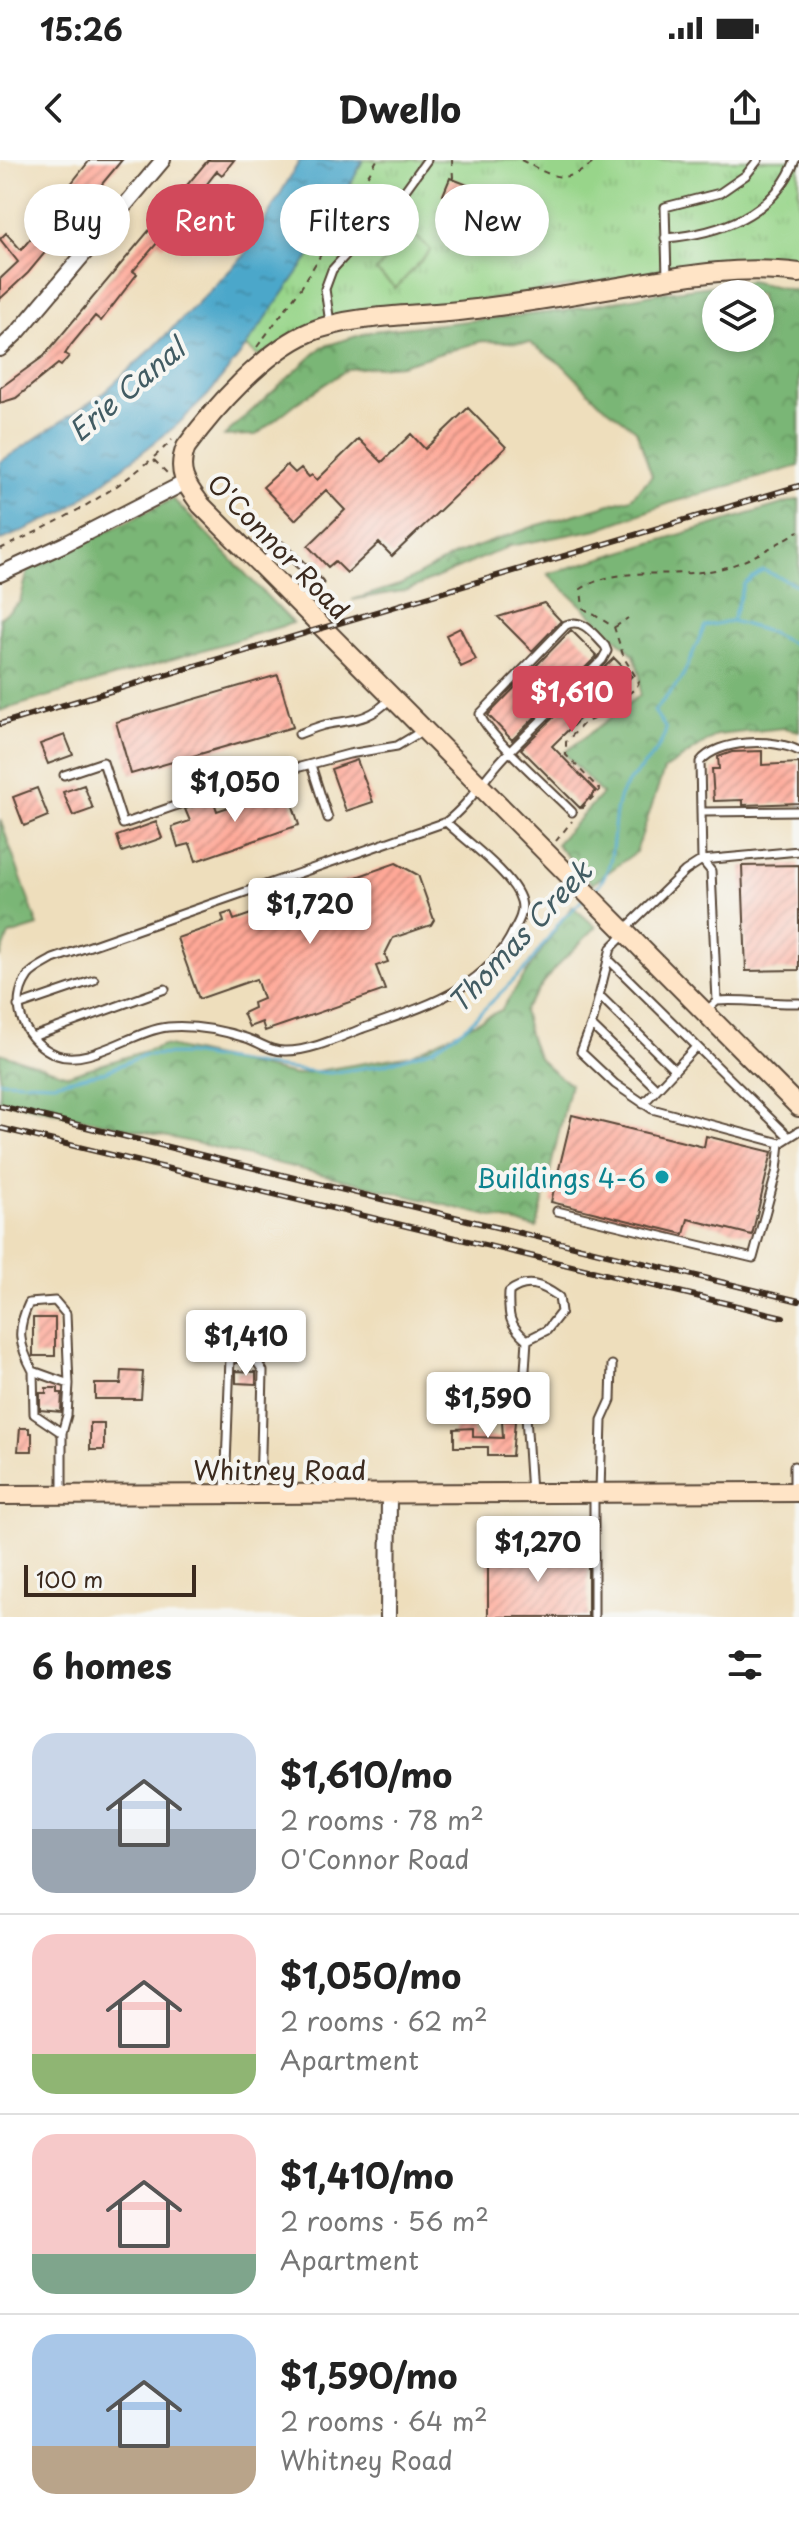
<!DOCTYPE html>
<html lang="en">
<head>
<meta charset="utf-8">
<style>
  body { margin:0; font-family:"Playpen Sans",sans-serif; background:#f6f6f6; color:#222; height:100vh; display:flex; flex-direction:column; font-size:30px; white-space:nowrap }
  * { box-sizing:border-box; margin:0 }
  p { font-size:26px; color:#767676 }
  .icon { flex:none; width:44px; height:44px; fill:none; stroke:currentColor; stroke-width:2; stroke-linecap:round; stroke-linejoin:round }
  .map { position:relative; height:1457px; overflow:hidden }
  .sheet { display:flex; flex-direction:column; background:#fff; flex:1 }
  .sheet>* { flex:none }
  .hud { position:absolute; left:24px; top:24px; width:752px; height:72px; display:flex; gap:16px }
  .controls { position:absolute; left:702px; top:120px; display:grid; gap:16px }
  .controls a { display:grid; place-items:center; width:72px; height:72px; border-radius:50%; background:#fff; box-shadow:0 4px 12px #0003; font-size:40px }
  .scale { position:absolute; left:24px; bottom:20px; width:172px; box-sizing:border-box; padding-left:8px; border:4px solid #3b2a1e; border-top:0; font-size:22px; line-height:28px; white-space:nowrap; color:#3b2a1e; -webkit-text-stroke:6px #f6f6f2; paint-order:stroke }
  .price { position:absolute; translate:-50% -68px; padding:0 18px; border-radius:8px; background:#fff; color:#222; font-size:26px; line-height:52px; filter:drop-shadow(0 2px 4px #0008) }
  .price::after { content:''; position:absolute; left:50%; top:48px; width:24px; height:18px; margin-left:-12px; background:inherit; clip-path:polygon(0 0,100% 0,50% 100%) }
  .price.current { background:#d1495b; color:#fff }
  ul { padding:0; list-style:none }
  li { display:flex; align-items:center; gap:24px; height:200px; padding:0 32px }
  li+li { border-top:2px solid #e0e0e0 }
  li span { display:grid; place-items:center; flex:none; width:224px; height:160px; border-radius:24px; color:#555 }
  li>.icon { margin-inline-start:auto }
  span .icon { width:96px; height:96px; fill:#fffc; stroke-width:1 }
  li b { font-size:34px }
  h2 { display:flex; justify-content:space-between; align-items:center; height:96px; padding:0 32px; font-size:34px }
  .tag { padding:0 28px; border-radius:36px; background:#fff; box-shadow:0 4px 12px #0003; font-size:28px; line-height:72px }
  .tag.current { background:#d1495b; color:#fff }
  .status { display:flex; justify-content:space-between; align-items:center; height:56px; padding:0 40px; background:#fff; direction:ltr }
  .status svg { height:22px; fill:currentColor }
  header { display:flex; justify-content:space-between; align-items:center; height:104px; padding:0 32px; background:#fff; font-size:36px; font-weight:700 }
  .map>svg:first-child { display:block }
</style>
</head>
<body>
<div class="status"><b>15:26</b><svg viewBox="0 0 49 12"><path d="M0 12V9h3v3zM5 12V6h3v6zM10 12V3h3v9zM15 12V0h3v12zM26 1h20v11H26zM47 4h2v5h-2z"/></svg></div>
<header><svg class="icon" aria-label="back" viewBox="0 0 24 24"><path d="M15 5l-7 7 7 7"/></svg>Dwello<svg class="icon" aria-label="share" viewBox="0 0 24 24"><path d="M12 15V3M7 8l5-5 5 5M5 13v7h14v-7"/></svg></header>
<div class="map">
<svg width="799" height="1457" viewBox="0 0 799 1457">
  <defs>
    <pattern id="grass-tufts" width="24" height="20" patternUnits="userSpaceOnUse" patternTransform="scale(2)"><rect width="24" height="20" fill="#98d58a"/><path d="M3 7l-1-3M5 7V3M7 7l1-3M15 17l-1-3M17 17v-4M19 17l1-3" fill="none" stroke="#84b777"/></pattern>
    <pattern id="forest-crowns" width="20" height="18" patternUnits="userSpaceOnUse" patternTransform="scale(2)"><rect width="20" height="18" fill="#7ab676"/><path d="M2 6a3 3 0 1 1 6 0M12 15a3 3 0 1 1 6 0" fill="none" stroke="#659460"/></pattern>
    <pattern id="water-ripples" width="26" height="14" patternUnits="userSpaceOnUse" patternTransform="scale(2)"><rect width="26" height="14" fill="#4ca7ca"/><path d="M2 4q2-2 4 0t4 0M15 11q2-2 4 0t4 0" fill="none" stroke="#4088a3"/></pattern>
    <pattern id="building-hatch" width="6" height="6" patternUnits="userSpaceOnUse" patternTransform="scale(2)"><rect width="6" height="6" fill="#ffa897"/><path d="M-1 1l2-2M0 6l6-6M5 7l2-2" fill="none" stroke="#d0897b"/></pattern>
  </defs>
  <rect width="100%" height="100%" fill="#f6f6f2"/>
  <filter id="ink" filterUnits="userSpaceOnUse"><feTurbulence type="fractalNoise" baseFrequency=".0125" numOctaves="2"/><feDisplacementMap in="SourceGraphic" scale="16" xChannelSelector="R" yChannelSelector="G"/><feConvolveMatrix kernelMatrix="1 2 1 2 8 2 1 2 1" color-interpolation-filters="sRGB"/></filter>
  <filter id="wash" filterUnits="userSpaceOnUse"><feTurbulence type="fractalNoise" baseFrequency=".006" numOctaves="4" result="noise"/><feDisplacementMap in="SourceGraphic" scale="32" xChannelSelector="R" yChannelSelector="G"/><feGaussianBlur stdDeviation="1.8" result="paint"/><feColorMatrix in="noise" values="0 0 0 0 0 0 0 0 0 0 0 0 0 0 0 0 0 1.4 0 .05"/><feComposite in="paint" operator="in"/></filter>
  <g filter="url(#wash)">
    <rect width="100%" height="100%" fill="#eedebc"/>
    <path fill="url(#grass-tufts)" stroke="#6a8054" stroke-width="2" d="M363,0H799V105L766,101L705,104L506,137L350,154L258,196L246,186L326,73Z"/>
    <path fill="url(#forest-crowns)" stroke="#5a704a" stroke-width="2" fill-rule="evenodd" d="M749,121L799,131V306L670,343L598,369L510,386L408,430L352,440L402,424L457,394L535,366L631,338L652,316L636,270L599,242L564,206L530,183L482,181L401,205L348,209L295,244L256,275L224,276L322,187L373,171L564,151L659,133ZM716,134H760V178H716Z
      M173,339L293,463L0,551V458L20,442L28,410Z
      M799,339V571L784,568L717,575L664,610L636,692L592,724L556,684L602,634L564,593L640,535V515L634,495L548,414Z
      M0,659L38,766L9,775L0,798Z
      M572,746L596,767L554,809L523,851C534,893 532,898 570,924L537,1068L200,984L0,940V893L68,915L164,885L294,915L411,895L501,850Z"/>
    <path fill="#98d58a" stroke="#6a8054" stroke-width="2" d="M411,72L431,90L396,128L376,111Z"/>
    <path fill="url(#water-ripples)" stroke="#446874" stroke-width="2" d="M300,0H363L326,73L240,195L208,235L177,265L65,352L0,381V302L101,235L154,187L244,96Z"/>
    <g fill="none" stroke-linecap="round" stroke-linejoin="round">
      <path stroke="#4ca7ca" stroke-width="3" d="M732,461L744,424L763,410L799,426
        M593,731C621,706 608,668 620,636C630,612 659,600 666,569L654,551L681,520L705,466L732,461L769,472L799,487
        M0,921L54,923L104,912L144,895L187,894L288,909L330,913L382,905L433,889L467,866L526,808L562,759L584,739"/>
    </g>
    <g id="blocks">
      <path fill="url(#building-hatch)" d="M90,0H122L28,113L0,139V119L18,102L0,79L6,73L21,90L50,55L54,58L78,31L70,25Z
        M208,0H234L222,15L217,11L189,47L195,51L183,66L163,86L158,82L133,111L137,114L101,161L95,156L71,185L65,194L69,196L61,206L58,204L16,238L0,243V228L44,196Z
        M450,18L468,25L460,42L443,35Z
        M468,248L506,287L392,396L379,383L347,413L335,401L328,407L308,386L345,350L326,330L295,360L263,327L287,305L295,313L301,308L309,317L312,315L317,320L359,279L382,302L411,274L425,289Z
        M544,443L561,461L532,491L498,457Z
        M460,468L476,500L461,507L446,475Z
        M571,470L597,496L512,580L488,555Z
        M614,498L632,516L623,524L619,520L552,586L596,631L580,648L521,589Z
        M278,515L293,567L131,614L116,562Z
        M65,575L73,595L48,604L40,584Z
        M762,591V605L799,603V643L743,645V640L714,641L712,609H719L718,597L732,592Z
        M357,600L373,642L346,651L331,609Z
        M84,625L93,649L73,656L63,632Z
        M287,627L299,665L196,701L190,684L178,687L172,667L190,661L185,649L213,639L217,651Z
        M37,628L48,656L24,666L13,637Z
        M156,662L162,678L122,692L117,676Z
        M396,703L418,715L434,760L431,765L393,778L385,794L388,802L376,806L385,830L265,871L262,862L249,867L243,853L254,848L253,843L263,839L256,819L199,839L177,778L224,762L222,755L231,752L234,760Z
        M799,705V810L746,811L742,706Z
        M572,955L704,987L706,976L772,992L752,1075L688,1059L684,1074L551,1042Z
        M33,1158H55V1196H33Z
        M122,1211L143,1212L141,1239H95V1224H121Z
        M236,1211L256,1212V1224L236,1223Z
        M46,1228H58V1233H62L61,1252L40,1250V1233H46Z
        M502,1261H515L512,1296H488V1287H454V1269L473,1268V1277L503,1278Z
        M90,1263H104V1290H90Z
        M20,1268H29V1273H32V1291H18Z
        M488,1390H588V1457H488Z"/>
    </g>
  </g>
  <g filter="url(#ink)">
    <use href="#blocks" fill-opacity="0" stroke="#564536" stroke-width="2"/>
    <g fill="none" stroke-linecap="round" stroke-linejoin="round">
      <defs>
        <path id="lane" d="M665,78C718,74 775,55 795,0
          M667,116L665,47L720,33L746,15L758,0
          M330,163L325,129L332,110L406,29L427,0
          M262,404L280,385L319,423L300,443
          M299,574C307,571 316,567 324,565C352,559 368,562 390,539
          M311,605L328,658
          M64,615L103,602L123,664L272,612L300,607L349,594L397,586L422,571
          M702,652L799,651
          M446,662C466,681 514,715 521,741C524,752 519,761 514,770C486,831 419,848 361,869C338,878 310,891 286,891C271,892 259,882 246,878C221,870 194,865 168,867C135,870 88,907 57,895C26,883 7,846 28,816C33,809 45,804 53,799L446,662C471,643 487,613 510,591L602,500L607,491L605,486C594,475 583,457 566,465L480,554C484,572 555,634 572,652
          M625,769L685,711L702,700L799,691
          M624,775L611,788L593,860L581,892L615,924L652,949L780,983L799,971
          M608,799L789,977
          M599,835L675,910
          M717,841C745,839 771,844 799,843
          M18,846L94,820
          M705,852L717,841L711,711L702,700L700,602C717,579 775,578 799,591
          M591,865L657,929
          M32,877L165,829
          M643,944L696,887
          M557,1051L753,1098L777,1010L780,983
          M527,1180C509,1165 508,1156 509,1132C527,1118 542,1125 559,1137L561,1152L547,1170L527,1180L524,1225L531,1333
          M33,1211L34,1254L62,1273
          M794,1330V1306
          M600,1332L602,1260L611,1240L612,1205
          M62,1333V1273L67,1255L69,1224L66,1154L55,1141L29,1143C16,1170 19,1185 33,1211L69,1224
          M225,1333L230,1198L255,1199L263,1211L260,1332
          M594,1335V1457"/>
        <path id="street" d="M0,189L19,171L163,0
          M0,414L65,384L184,323
          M388,1457L389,1335"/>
        <path id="secondary" d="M799,113C739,105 682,116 624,126C572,135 519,144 467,150C420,156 353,154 310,172C265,191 215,247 186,287C176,312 186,325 201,345L799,947
          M0,1335L799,1332"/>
      </defs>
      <use href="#lane" stroke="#564536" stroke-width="11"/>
      <use href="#street" stroke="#564536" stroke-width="18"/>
      <use href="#secondary" stroke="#564536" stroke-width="22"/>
      <path stroke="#564536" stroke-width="2" stroke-dasharray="6 6" stroke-linecap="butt" d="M452,0L453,18
        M521,0C555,18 565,26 597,0
        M257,187L301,128L377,0
        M154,300L167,313
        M0,389C61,361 124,329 172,280
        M615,467L628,458
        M581,649L600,630L566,595V582L584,563L600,556L636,528L639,522L624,498L614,467L583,448L581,429C618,405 667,418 709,411C742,406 770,388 799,371
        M556,681L572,661"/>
      <use href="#lane" stroke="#fff" stroke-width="7"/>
      <use href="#street" stroke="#fff" stroke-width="14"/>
      <use href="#secondary" stroke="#ffe4c6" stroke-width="18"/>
      <defs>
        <path id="rail" d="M0,564L799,326
          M0,946L799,1141
          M0,968L783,1157"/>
      </defs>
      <use href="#rail" stroke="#3b2a1e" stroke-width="6"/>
      <use href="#rail" stroke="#f6f6f2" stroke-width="3" stroke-dasharray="9" stroke-linecap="butt"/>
    </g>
  </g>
  <circle fill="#0f9aa8" stroke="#f6f6f2" stroke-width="3" cx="662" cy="1017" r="8"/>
  <g text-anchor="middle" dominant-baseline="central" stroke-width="8" stroke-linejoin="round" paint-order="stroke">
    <g font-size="26" fill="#3b2a1e" stroke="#f6f6f2">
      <text transform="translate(279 386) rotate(46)">O'Connor Road</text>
      <text x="280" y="1309">Whitney Road</text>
    </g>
    <g font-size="26" fill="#0d838f" stroke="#f6f6f2" text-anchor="end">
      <text x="646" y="1017">Buildings 4-6</text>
    </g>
    <g font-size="28" font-style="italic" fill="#425c63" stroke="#f6f6f2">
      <text transform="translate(126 229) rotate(-40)">Erie Canal</text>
      <text transform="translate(519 776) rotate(-47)">Thomas Creek</text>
    </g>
  </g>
</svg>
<div class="controls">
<a><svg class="icon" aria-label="layers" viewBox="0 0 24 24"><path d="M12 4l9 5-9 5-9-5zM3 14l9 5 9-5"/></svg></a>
</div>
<div class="scale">100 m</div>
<b class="price current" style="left:572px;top:574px">$1,610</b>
<b class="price" style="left:235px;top:664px">$1,050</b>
<b class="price" style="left:310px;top:786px">$1,720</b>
<b class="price" style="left:246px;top:1218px">$1,410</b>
<b class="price" style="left:488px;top:1280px">$1,590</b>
<b class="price" style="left:538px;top:1424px">$1,270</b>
<div class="hud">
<a class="tag">Buy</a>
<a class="tag current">Rent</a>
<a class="tag">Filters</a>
<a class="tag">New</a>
</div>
</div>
<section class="sheet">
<h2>6 homes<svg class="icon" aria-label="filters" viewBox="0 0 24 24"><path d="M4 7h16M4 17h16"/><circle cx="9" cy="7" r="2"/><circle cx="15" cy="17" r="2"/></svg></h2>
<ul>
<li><span style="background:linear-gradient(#c9d6e8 60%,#9aa5b1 0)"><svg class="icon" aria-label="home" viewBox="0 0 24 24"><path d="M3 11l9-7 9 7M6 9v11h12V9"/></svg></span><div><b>$1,610/mo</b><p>2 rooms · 78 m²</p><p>O'Connor Road</p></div></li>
<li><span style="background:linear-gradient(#f6c9c9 75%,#8fb573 0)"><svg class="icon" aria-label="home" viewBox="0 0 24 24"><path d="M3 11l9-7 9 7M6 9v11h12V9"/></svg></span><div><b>$1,050/mo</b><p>2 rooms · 62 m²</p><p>Apartment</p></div></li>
<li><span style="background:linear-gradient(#f6c9c9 75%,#7fa58c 0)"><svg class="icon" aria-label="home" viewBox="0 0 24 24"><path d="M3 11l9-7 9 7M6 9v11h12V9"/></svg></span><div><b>$1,410/mo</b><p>2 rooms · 56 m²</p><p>Apartment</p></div></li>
<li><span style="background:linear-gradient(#a9c7e8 70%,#b9a48a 0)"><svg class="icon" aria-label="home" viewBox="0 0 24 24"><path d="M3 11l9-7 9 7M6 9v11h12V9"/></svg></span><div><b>$1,590/mo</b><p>2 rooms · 64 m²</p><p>Whitney Road</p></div></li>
</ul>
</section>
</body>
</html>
